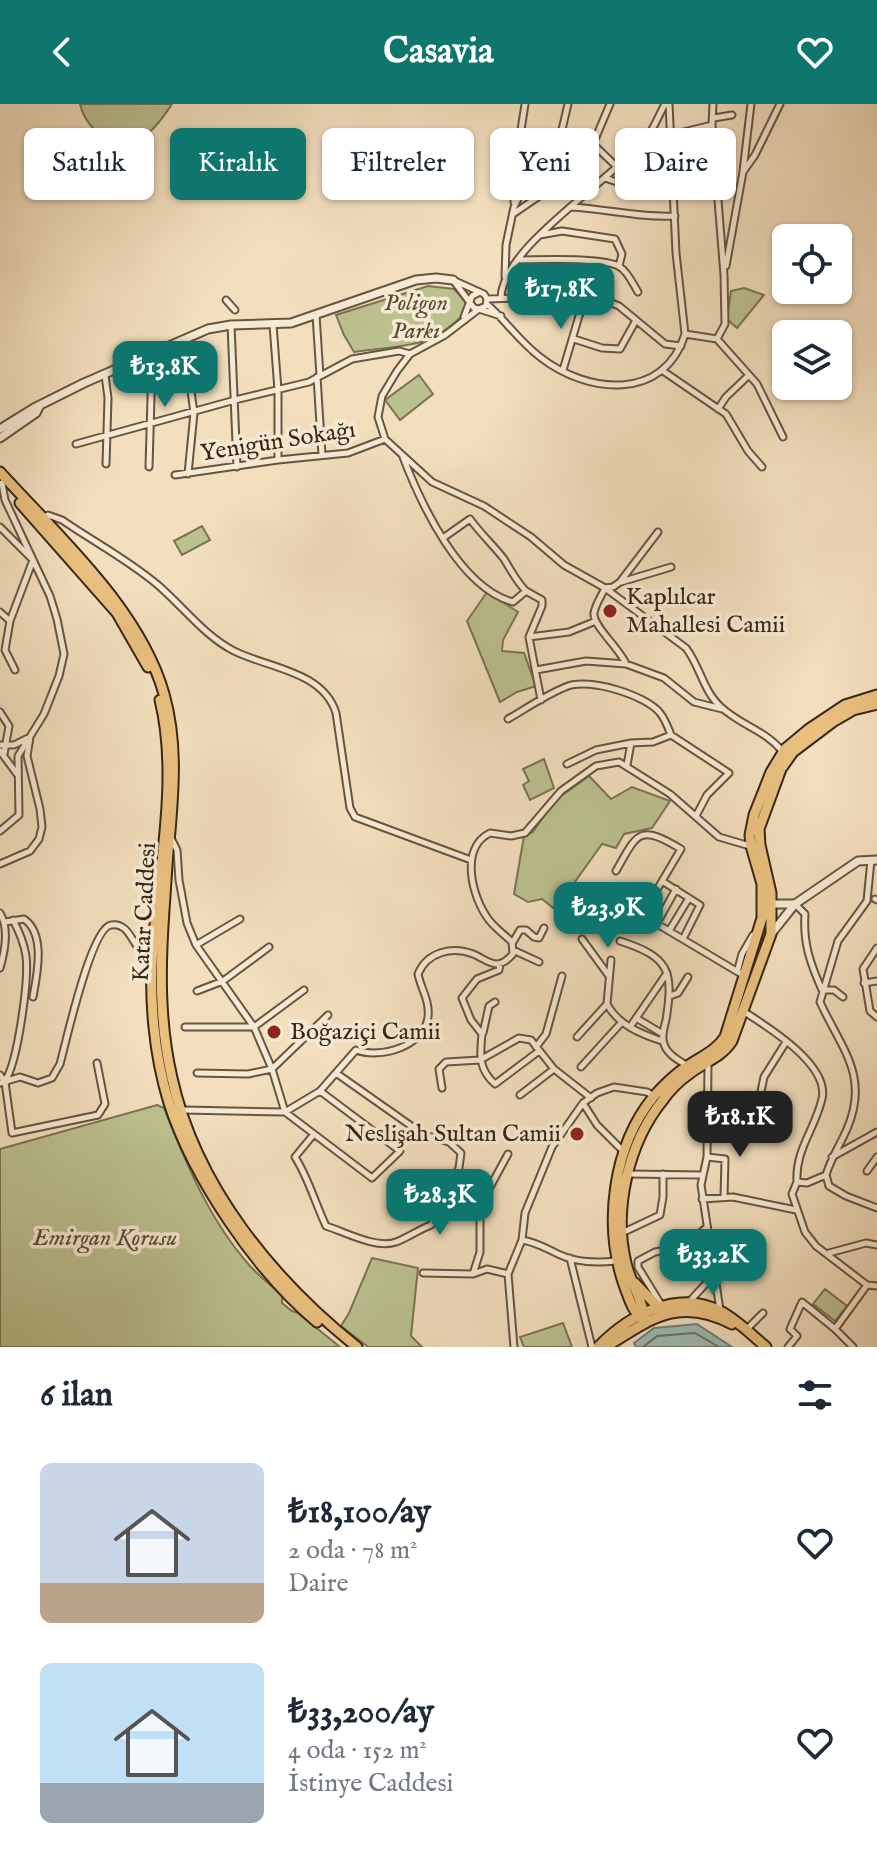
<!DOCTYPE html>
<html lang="tr">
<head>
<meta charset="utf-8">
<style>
  body { margin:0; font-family:"IM FELL English",serif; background:#f2f2f3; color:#1f2937; height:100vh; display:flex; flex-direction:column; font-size:30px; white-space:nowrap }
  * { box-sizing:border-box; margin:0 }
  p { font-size:26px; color:#747a83 }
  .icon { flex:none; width:44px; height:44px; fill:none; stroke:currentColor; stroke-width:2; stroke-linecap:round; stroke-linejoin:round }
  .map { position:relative; height:1243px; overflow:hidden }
  .side { display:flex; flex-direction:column; background:#fff; flex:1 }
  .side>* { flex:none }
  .guide { position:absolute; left:24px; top:24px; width:830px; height:72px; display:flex; gap:16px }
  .buttons { position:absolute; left:772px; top:120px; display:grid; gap:16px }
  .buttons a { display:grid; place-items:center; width:80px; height:80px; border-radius:12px; background:#fff; box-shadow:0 2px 6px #0004; font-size:40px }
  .price { position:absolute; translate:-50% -68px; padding:0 18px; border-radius:16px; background:#0f766e; color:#fff; font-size:26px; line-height:52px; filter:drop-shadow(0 2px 4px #0008) }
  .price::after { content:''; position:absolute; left:50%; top:48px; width:24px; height:18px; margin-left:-12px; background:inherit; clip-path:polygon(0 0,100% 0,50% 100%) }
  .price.on { background:#222; color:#fff }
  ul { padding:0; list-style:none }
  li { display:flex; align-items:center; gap:24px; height:200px; padding:0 40px }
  li span { display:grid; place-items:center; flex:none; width:224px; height:160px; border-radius:12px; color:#555 }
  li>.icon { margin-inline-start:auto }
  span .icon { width:96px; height:96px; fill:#fffc; stroke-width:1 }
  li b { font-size:34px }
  h2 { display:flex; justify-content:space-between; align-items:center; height:96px; padding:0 40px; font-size:34px }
  .tag { padding:0 28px; border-radius:12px; background:#fff; box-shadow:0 2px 6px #0004; font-size:28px; line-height:72px }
  .tag.on { background:#0f766e; color:#fff }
  header { display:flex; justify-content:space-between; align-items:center; height:104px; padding:0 40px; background:#0f766e; color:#fff; font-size:36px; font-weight:800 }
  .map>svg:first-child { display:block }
</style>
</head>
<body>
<header><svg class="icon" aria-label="back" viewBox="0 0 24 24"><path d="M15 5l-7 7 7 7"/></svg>Casavia<svg class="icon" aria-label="heart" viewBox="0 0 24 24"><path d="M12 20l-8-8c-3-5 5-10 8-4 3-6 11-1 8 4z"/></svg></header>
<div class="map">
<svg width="877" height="1243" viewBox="0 0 877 1243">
  <rect width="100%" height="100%" fill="#f3dfbe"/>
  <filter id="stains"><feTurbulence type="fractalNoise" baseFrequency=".0025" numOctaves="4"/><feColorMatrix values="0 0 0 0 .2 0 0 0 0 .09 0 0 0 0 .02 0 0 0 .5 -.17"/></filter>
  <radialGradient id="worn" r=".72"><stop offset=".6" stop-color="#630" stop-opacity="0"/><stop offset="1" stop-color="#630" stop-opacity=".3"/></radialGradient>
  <path fill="#bcc190" stroke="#7a7452" stroke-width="2" d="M80,0H172C165,10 158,22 148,29C120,50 87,30 80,0Z
    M428,182L454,185L465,197V208C434,246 399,241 354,248L344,231L336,211Z
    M744,184L764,191L737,224L727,215L731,187Z
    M419,271L433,290L400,316L385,296Z
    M202,422L210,436L182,451L174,437Z
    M487,488L518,508L503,536L502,547L524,549L536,582L517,588L500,598L467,517Z
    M544,655L554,684L530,696L523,681L529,677L523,665Z
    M589,672L611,695L632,683L670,697L652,724L624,730L616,744L602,740L572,782L587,804L566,814L542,795L528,798L514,790L524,732L533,728L554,697Z
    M157,1001L164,1004C186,1060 210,1117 250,1162C260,1173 272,1182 282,1192V1199L292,1207L298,1209L340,1243H0V1045Z
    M372,1154L418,1164L411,1232L422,1243H368L341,1222L349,1209Z
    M825,1185L847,1202L835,1217L813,1200Z
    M563,1219L572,1243H524L520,1233Z"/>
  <path fill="#9bbcb4" stroke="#738074" stroke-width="2" d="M697,1220L732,1243H636L634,1239L654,1224Z"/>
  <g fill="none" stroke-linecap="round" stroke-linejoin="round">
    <path stroke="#6a7264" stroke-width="2" d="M643,1243L657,1232L695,1229L719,1243"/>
    <defs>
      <path id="minor" d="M713,0L712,21L724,171L725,220L717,235
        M714,14L732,11
        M650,29L671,31L712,21
        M593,40L616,62
        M557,47L579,54
        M743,67L751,0
        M605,74L638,85L675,89
        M514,98V71L525,0
        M571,103C607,105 640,114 675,112
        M513,110L557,80L593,40L610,0
        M540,131L562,127L615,135L622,150L619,162
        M520,156C541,156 603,153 620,163C628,168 633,180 638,188
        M726,162L743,68L755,51L780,0
        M505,173L506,141L514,103L523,84L557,47L568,0
        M453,176L484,190L487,195L486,202L479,205L474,204Z
        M501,193C504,139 620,73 651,27C656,19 660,9 665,0
        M487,195L558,193L604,196L619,202L665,240L681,242
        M226,196L235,206
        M487,200C505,216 520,238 540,253C587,290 664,298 685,230L676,149L669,0
        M316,211L320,272
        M501,212L479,205L445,231L410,250L397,267L382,292L378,313L385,335L432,378L484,402L531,433L564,461L605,484L686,544C700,562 703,587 721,603C740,621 765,626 782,647
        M464,213L472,192L478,189
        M231,221L237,363
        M273,221L278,286V356
        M685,230L717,235L757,280L783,333
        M574,235L602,244L620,245L635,218
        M184,236L194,309L188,370
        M563,266L584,195
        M663,267L726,310L748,347L762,363
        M105,271L108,294L106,360
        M317,273L322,351
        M718,305L726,293L749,271
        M76,340L235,296L309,278L352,255L399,247L410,250
        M403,353C421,400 460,484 513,498L526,487L542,496V502L529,533L541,596
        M149,363L152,259L150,250
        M175,371L278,356L348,349L385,335
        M43,414L48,411L62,416C94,438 130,457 159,482C183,503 206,533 234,547C268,564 323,567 336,609L350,704L355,713L471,756
        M0,423L33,456L10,517
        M443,434L470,415C480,429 494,442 504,455C511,466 516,477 526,487
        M621,478L671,463
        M0,508L10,517L5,546L15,566
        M529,533L569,528L596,517
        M626,560C621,546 592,521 594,509C595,501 602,491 605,484L613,483L620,478L658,428
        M536,566L586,557L626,560L664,574L694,598L722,605
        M0,608L9,622L4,650
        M508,615C527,604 547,590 568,582C589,574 646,591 660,609C665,615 668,623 671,631
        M0,641H14L30,633L27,652L40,705L42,723L39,735L30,747L0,760
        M0,647L17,670
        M567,660L596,646L631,639
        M627,661L631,639L653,638L671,631L729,669L707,691L696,712
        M0,727L19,711L18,652L44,610L59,572L64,550L57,515L50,492L5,396L2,379
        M170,732L177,746L179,776L187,819L196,841L254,923L272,965L285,1008L372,1074L400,1047L320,987
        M616,767C638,728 639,720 681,745L642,811L743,871
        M662,777L700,801L683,835
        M875,795L877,796
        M795,800L805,810C803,839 810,859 822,886H834L843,893
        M0,809C9,824 5,847 0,864
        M5,818L24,815C46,830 37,871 33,893
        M657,819L676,785
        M669,827L689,794
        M582,835L609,872
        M620,837C669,853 674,866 666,916C664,924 661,933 664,940C667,950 678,956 686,961
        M513,838L520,826H526L534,833L539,834L544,824
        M196,841L240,815
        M877,844L863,865L870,907L877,913
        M513,846L539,858
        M611,856L607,900C618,921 641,930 662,937
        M500,860L499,866L477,875L462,894L471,916L482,930C480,950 478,965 495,980L539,947
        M738,865L742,850L753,831
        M864,879L877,877
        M197,887L223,877L269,843
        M670,892L678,889L688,873
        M743,907C768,923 830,961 822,995C815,1025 795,1046 797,1078L807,1079L826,1071C831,1054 840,1041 847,1025C870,972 841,944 820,898L838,837L867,797L871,756
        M636,914L663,930
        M185,923H254L304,886
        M630,923L667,869
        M483,929L489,902L495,898
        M577,933L607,900
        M536,943L546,930L562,872
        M708,959L707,1053L701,1081L720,1206
        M581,963L622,918
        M197,969L248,970L272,965L328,911
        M0,971L5,978L12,1029L98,1011L105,1000L97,959
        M5,977C18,958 29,875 26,852C24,839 19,827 13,816
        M0,979L20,973L38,979L52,974L60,960C66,938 91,824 111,821C132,817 133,850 151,854
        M442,984L439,965L446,958L480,956L519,934L531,936L554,965L591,994
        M520,991L554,965
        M583,999L597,1021L623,1047
        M183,1006L285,1008L320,987L356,946C380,955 424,943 428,913C430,897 421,885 418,870C427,848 452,842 473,850C481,853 489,860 497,860C505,859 508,855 513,850L512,838C505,831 496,825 489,816C472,794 459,744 490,729L511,732L525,729L561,687L596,662L619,658L670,690L719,733L750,742
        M757,1007L764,973L786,938
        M314,1030L295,1053C309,1075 315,1099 326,1122C345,1128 376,1145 396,1138C407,1134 418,1126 431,1121L459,1064L461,1049L449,1038L424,1031L336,969
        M707,1053L725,1055L724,1093
        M832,1053L877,1028
        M867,1067L877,1053
        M629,1070L702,1071
        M826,1071L829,1082L846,1092L877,1104
        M797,1078L792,1090L805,1128L816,1142L867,1181L877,1182
        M702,1095L733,1093L796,1106
        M706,1124C693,1133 692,1144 689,1159L696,1169L710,1174
        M622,1129L660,1111L663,1093V1070
        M522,1136C536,1138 545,1144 558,1150C576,1159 597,1159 616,1157
        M829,1149L866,1139L877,1141
        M570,1154L592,1243
        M714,1158L737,1151L741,1130
        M423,1169L473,1170L487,1165L508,1170
        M473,1170L480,1148V1109L483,1096L508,1050
        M689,1198L712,1173
        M662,1202L638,1163V1157L655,1148L693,1141
        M835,1225L867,1181
        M746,1226L763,1209
        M514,1243L508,1170L522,1136L525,1109L552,1043L583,999L597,989L614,983L647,988L654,992
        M788,1243L797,1232L790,1225L802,1198L835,1225L853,1243"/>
      <path id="tertiary" d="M0,325L34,304L84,279L208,225L231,221L291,219L416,176L436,174L453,176
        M0,334L36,309L40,301
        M772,800H795
        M771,830L795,800L858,757L877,756"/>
      <path id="primary" d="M0,368C58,432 140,505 164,590C177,636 174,680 170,727C167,753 166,780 164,806C160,863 159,918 172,974C196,1083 273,1176 357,1243
        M20,399L117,509L148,563
        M160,596C179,672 159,765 153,843C149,894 154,951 169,999C193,1074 257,1168 317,1218
        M635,1179L658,1203
        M645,1217C633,1210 629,1194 624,1181C603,1120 613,1042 654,992C664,981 674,971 686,963C700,953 716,947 725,933L762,814V780L751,742L750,731L754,711L771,668L785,645L809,625L845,601L877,591
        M645,1217C644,1198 630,1178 626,1159C613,1106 628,1039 663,996C670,986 679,977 689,970C704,958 721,954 732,937L771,830V789L760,741L759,725L781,665L793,648L834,617L853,606L877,600
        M598,1243C629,1211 678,1184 722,1208C738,1217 752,1231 766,1243
        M606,1243C650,1215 679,1192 732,1220"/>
    </defs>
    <use href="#minor" stroke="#67553f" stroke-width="9"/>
    <use href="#tertiary" stroke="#67553f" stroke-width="11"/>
    <use href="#primary" stroke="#382715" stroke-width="13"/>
    <use href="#minor" stroke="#f7ead5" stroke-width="5"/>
    <use href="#tertiary" stroke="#f7ead5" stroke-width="7"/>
    <use href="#primary" stroke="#eac07f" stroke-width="9"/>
  </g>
  <g fill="#8f2418" stroke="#f7ead5" stroke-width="3">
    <circle cx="610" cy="507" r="8"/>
    <circle cx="274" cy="928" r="8"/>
    <circle cx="577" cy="1030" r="8"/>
  </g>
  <g text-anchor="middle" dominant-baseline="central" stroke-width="7" stroke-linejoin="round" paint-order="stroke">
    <g font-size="24" font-style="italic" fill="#594e34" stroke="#f7ead5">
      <text x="416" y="199">Poligon<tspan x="416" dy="28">Parkı</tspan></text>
      <text x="105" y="1134">Emirgan Korusu</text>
    </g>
    <g font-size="24" fill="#382715" stroke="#f7ead5">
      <text transform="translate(278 338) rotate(-9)">Yenigün Sokağı</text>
      <text transform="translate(145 808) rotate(-87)">Katar Caddesi</text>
    </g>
    <g font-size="24" fill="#382715" stroke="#f7ead5" text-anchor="start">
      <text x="626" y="493">Kaplılcar<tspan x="626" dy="28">Mahallesi Camii</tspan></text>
      <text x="290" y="928">Boğaziçi Camii</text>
      <text x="561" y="1030" text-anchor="end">Neslişah Sultan Camii</text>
    </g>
  </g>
  <rect width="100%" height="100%" filter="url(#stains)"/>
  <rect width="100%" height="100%" fill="url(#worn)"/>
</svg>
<div class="buttons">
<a><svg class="icon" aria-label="locate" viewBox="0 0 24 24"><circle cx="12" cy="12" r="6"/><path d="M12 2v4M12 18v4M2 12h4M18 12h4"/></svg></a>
<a><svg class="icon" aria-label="layers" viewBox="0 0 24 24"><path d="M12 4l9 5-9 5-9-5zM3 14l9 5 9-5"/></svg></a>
</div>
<b class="price" style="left:561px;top:227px">₺17.8K</b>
<b class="price" style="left:165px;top:305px">₺13.8K</b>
<b class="price" style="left:608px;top:846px">₺23.9K</b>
<b class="price on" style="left:740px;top:1055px">₺18.1K</b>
<b class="price" style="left:440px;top:1133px">₺28.3K</b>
<b class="price" style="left:713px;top:1193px">₺33.2K</b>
<div class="guide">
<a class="tag">Satılık</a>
<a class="tag on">Kiralık</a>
<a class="tag">Filtreler</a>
<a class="tag">Yeni</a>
<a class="tag">Daire</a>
</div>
</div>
<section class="side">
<h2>6 ilan<svg class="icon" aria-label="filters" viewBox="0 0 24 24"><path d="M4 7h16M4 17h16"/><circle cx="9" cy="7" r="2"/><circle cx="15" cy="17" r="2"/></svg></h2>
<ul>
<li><span style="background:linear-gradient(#c9d6e8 75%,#b9a48a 0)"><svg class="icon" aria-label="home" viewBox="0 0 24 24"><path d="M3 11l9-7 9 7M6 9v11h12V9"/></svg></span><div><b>₺18,100/ay</b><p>2 oda · 78 m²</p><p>Daire</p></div><svg class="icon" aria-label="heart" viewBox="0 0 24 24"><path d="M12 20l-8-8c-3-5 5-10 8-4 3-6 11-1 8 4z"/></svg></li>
<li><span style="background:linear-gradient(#bfe0f5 75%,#9aa5b1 0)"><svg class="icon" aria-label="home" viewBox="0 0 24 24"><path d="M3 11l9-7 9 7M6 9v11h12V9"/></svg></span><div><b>₺33,200/ay</b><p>4 oda · 152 m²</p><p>İstinye Caddesi</p></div><svg class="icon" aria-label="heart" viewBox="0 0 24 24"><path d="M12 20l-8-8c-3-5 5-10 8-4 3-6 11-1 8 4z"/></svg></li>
</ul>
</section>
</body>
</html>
